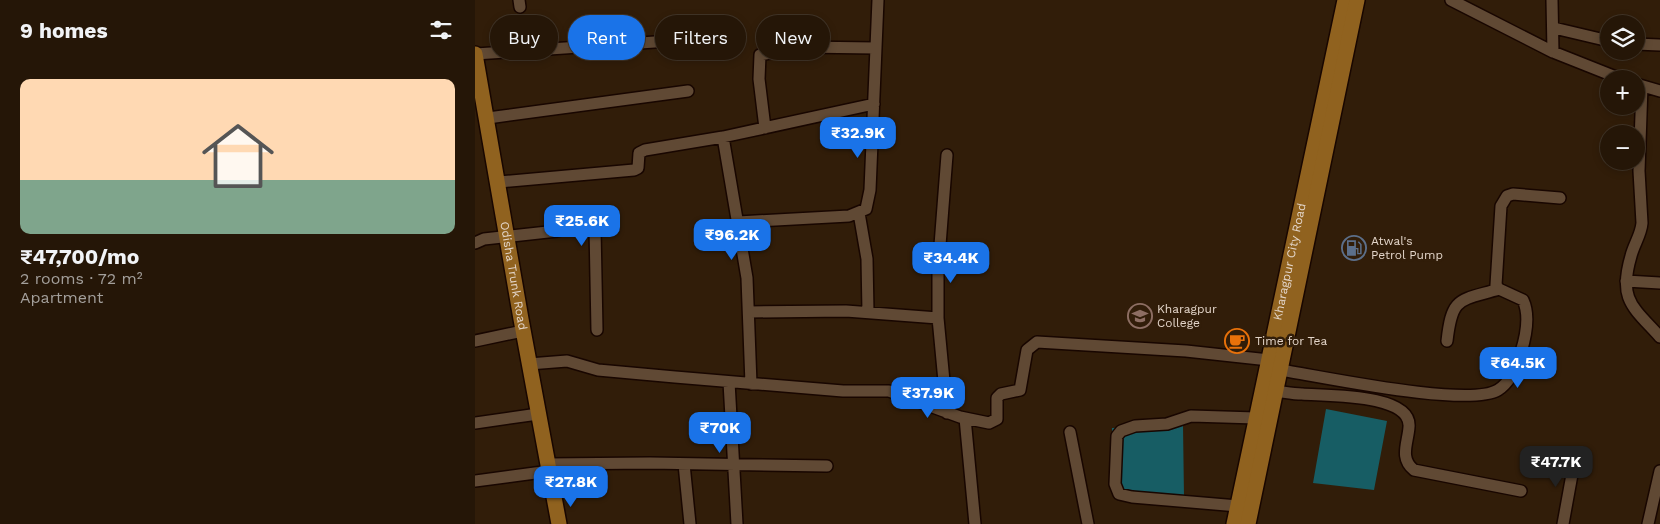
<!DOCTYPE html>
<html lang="en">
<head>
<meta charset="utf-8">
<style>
  body { margin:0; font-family:"Work Sans",sans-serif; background:#312315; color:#f1f3f6; height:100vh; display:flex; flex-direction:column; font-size:19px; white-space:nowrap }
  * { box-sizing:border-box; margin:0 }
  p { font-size:16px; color:#a39f9b }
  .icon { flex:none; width:28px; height:28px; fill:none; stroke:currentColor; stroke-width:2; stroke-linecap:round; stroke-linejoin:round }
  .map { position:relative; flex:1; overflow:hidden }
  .drawer { display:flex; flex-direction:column; background:#251607; width:475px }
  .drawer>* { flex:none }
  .banner { position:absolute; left:15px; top:15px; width:475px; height:45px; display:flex; gap:10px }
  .fabs { position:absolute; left:1125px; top:15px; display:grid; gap:10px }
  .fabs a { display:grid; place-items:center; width:45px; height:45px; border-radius:50%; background:#251607; box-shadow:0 2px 8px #0003,0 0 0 1px #423528; font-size:25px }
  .price { position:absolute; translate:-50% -42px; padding:0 11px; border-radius:10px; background:#1a73e8; color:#fff; font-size:16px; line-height:32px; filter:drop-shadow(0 1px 2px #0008) }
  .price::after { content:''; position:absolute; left:50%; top:30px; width:15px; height:11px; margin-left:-8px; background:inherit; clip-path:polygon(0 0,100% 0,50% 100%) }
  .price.current { background:#222; color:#fff }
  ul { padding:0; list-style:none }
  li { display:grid; align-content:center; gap:10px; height:265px; padding:0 20px }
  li+li { border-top:1px solid #423528 }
  li span { display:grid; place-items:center; height:155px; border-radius:10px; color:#555 }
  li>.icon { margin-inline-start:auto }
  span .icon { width:90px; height:90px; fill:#fffc; stroke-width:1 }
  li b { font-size:21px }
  h2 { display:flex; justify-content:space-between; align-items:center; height:60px; padding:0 20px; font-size:21px }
  .chip { padding:0 18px; border-radius:22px; background:#251607; box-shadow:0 2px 8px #0003,0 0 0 1px #423528; font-size:18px; line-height:45px }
  .chip.current { background:#1a73e8; color:#fff }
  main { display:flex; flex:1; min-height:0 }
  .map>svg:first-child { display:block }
</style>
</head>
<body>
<main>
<section class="drawer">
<h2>9 homes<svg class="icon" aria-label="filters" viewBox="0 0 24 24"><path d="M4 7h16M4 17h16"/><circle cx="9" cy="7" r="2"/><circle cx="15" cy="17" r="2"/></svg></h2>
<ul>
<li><span style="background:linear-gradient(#ffd9b3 65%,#7fa58c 0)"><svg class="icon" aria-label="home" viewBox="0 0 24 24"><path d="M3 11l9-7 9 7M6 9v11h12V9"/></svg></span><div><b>₹47,700/mo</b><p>2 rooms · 72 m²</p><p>Apartment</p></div></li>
</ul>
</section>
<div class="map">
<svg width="1185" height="524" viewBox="0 0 1185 524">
  <rect width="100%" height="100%" fill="#311d09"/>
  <path fill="#175d64" d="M851,409L912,421L899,490L838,483Z
    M708,425L709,497L638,495L637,428Z"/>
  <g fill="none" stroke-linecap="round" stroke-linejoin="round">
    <defs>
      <path id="minor" d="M44,0L45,7
        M976,0L1078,52L1146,79
        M1077,0L1078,52
        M1079,28L1134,41
        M1161,44L1185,45
        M0,54L225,39
        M1161,84L1185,91
        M1167,86L1164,171L1167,223C1166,235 1159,244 1156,256C1143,300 1158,307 1185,337
        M13,118L213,91
        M290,128L284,79L285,55L327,47L400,48
        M248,137L272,278L276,384
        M472,155L463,271V318L472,413
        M24,182L159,170L163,168L164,153L170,150L248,137L399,104
        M384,213L392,259L393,312
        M263,222L374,216L391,209L395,190L403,0
        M0,243L9,239L82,231L118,224L120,228L122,330
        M1151,281L1185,283
        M275,312L371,311L463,318
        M0,341L48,331
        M972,341C977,296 984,301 1024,289
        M54,364L92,361L123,370L200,377L368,391H414L485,417L514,423L522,419V398L526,394L545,390L552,350L562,342L711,351L794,360
        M805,370C845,376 993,408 1023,390C1036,382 1042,366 1046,352C1051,336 1055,315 1048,300L1024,289L1021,285L1026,206L1032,196L1038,194L1085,198
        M254,382L262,524
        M800,391C809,392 818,394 827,394C849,396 937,393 934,427C933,443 924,458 939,470L1046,491
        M490,418L500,524
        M0,423L63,414
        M595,432L613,524
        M73,464L175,463L352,466
        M209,464L215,524
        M0,481L75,471
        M763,506L657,497L644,494L640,484L642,436L646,431L660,426L692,424L716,416L781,418
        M1088,524L1100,458
        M1173,524L1185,471"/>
      <g id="major">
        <path id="s1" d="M0,54L46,319L84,524"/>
        <path id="s2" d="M759,524L870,0"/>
        <path d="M773,524L882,0"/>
      </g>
    </defs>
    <use href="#minor" stroke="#180600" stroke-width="14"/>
    <use href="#major" stroke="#180600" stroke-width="18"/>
    <use href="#minor" stroke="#604934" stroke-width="11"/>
    <use href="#major" stroke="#90621f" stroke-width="15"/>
  </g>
  <defs>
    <symbol id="fuel-ring" viewBox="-11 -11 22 22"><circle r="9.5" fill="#311d09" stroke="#5c6f8a" stroke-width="1.5"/><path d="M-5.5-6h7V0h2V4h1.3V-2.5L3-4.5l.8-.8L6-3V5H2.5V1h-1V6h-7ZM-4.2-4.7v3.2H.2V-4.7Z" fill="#5c6f8a"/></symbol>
    <symbol id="university-ring" viewBox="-11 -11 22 22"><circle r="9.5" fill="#311d09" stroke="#8d6e63" stroke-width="1.5"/><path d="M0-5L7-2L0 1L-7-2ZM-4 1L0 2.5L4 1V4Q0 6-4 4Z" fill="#8d6e63"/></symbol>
    <symbol id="cafe-ring" viewBox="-11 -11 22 22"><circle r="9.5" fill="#311d09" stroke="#e8710a" stroke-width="1.5"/><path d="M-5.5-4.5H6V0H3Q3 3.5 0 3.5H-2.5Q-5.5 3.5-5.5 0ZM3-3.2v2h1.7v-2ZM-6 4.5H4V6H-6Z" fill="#e8710a"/></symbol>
  </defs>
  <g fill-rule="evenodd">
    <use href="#fuel-ring" x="865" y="234" width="28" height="28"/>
    <use href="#university-ring" x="651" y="302" width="28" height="28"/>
    <use href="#cafe-ring" x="748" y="327" width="28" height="28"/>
  </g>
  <g text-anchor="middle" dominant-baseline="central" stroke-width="5" stroke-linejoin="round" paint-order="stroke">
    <g font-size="12" fill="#e3d5c9" stroke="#311d09" text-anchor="start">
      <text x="896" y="241">Atwal's<tspan x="896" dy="14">Petrol Pump</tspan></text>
      <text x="682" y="309">Kharagpur<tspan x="682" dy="14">College</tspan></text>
      <text x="780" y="341">Time for Tea</text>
    </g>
    <g font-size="12" fill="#e3d5c9" stroke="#311d09">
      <text stroke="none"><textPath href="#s2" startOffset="268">Kharagpur City Road</textPath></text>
      <text stroke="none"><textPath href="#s1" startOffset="225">Odisha Trunk Road</textPath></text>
    </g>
  </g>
</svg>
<div class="fabs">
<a><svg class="icon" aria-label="layers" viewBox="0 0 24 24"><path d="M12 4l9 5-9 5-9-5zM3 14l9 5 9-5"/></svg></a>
<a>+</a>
<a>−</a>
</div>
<b class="price" style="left:383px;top:159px">₹32.9K</b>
<b class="price" style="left:107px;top:247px">₹25.6K</b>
<b class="price" style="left:257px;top:261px">₹96.2K</b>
<b class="price" style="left:476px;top:284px">₹34.4K</b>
<b class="price" style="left:1043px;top:389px">₹64.5K</b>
<b class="price" style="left:453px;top:419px">₹37.9K</b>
<b class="price" style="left:245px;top:454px">₹70K</b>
<b class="price current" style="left:1081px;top:488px">₹47.7K</b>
<b class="price" style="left:96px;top:508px">₹27.8K</b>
<div class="banner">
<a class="chip">Buy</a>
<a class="chip current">Rent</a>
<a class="chip">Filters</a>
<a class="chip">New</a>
</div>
</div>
</main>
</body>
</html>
